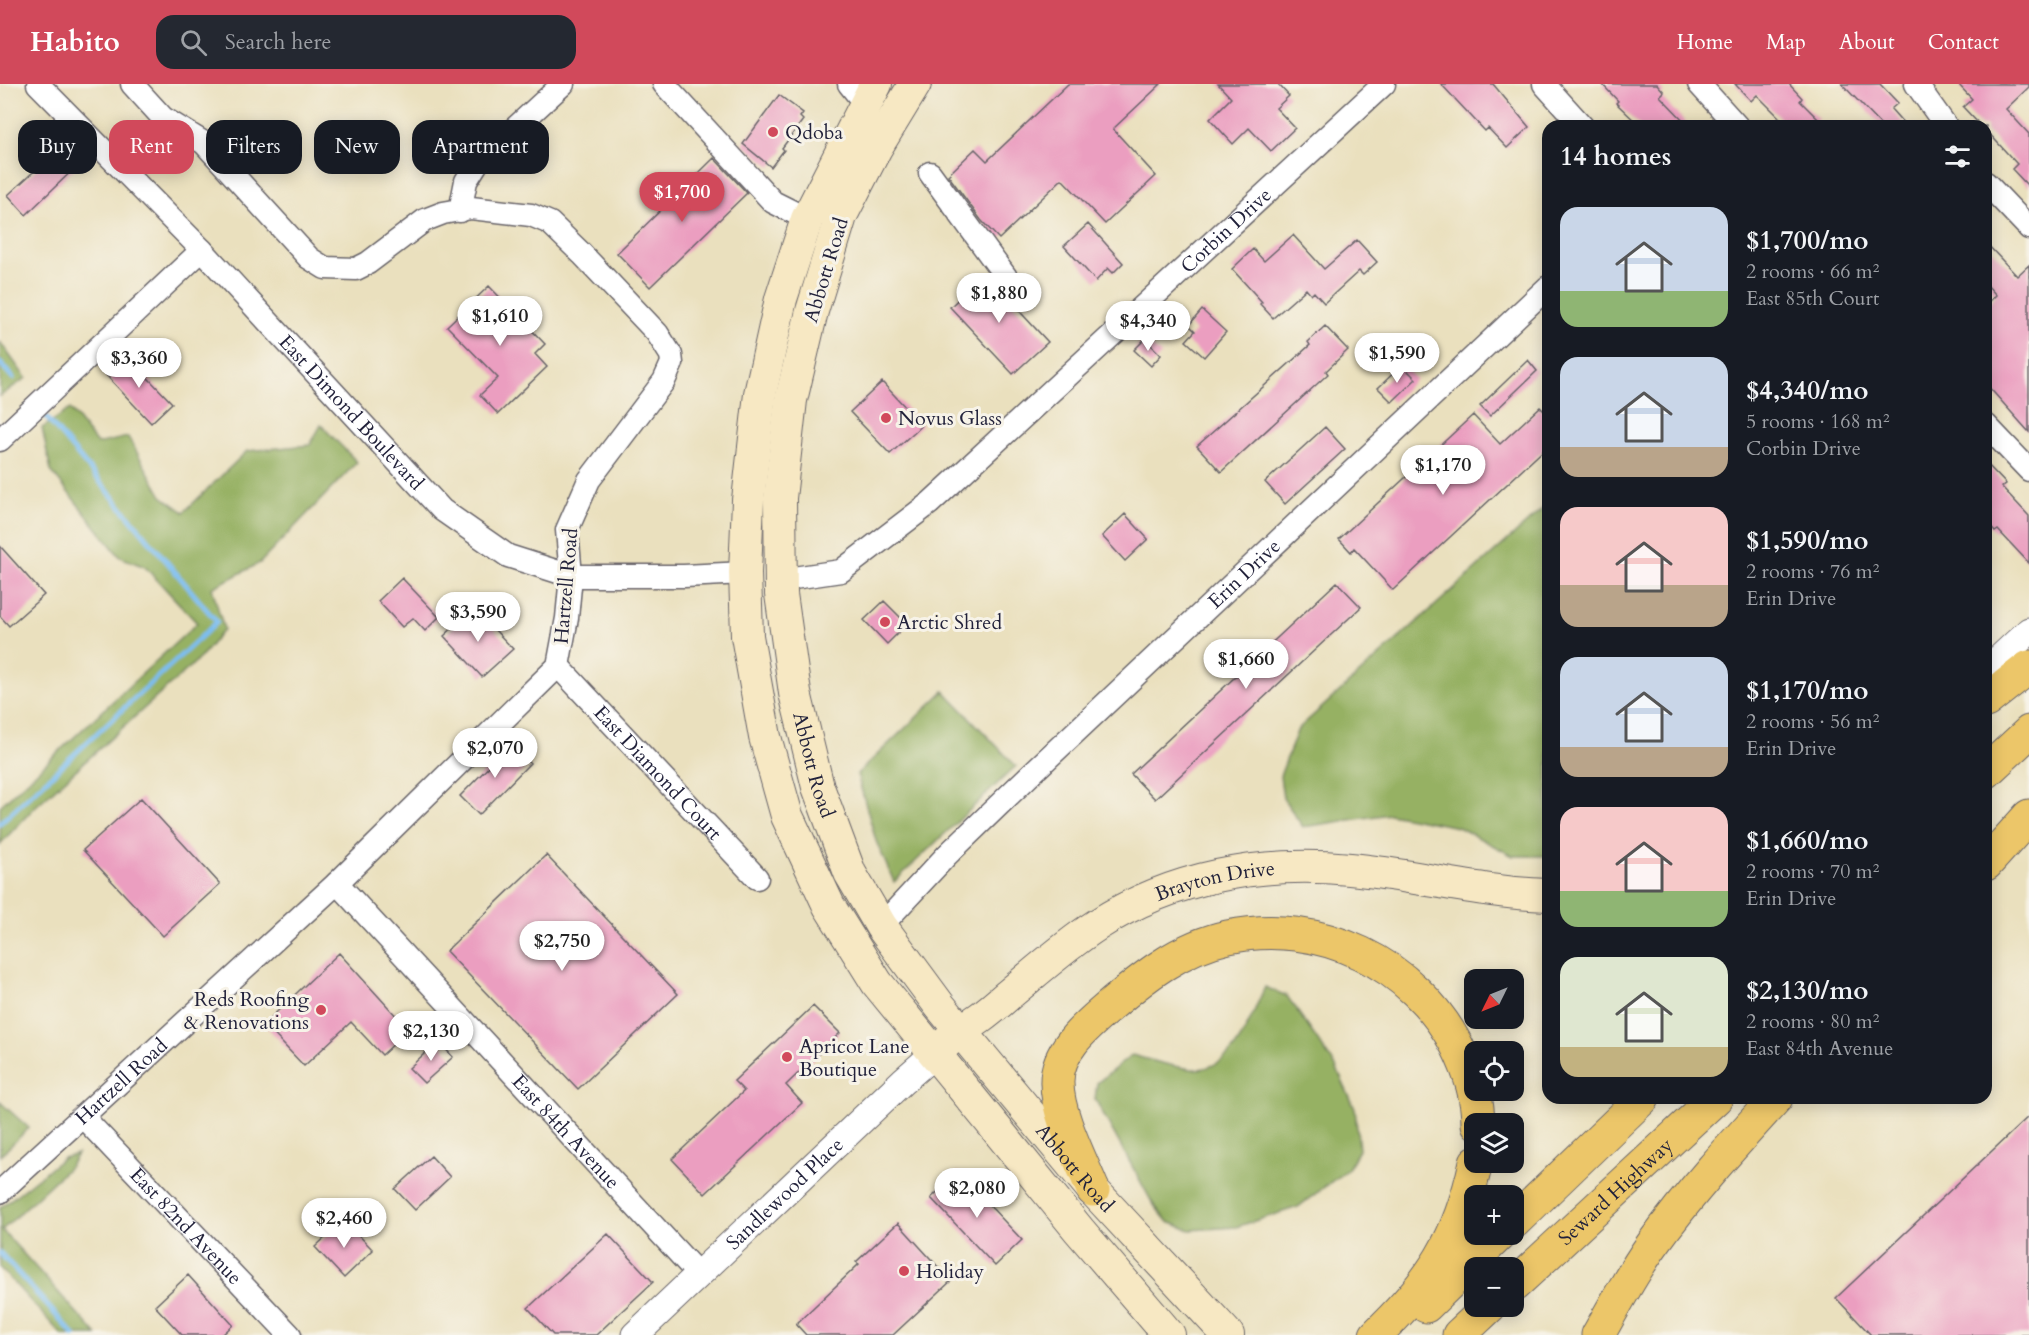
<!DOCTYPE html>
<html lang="en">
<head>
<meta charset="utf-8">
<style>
  body { margin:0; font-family:Cardo,serif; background:#242831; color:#f1f3f6; height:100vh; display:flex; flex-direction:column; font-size:22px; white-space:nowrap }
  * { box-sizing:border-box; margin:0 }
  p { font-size:20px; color:#9ea1a6 }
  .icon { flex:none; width:33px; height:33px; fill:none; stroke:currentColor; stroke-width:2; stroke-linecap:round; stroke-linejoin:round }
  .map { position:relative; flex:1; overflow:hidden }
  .side { position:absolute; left:1542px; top:36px; width:450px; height:984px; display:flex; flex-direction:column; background:#171b24; border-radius:18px; box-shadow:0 3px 15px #0003 }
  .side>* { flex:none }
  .guide { position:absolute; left:18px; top:36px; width:570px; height:54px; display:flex; gap:12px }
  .needle { width:39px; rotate:227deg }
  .buttons { position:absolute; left:1464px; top:885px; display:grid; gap:12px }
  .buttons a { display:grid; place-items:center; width:60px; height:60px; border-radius:12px; background:#171b24; box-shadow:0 3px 15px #0003; font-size:30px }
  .price { position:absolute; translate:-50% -51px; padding:0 14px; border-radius:21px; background:#fff; color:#222; font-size:20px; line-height:39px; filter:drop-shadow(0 2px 3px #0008) }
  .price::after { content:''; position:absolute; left:50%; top:36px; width:18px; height:14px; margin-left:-9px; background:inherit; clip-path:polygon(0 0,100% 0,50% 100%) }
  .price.active { background:#d1495b; color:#fff }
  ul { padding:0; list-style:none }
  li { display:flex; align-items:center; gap:18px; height:150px; padding:0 18px }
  li span { display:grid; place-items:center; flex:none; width:168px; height:120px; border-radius:18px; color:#555 }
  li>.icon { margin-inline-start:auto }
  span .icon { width:72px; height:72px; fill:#fffc; stroke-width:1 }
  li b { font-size:26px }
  h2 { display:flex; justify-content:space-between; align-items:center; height:72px; padding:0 18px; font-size:26px }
  .tag { padding:0 21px; border-radius:18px; background:#171b24; box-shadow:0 3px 15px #0003; font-size:21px; line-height:54px }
  .tag.active { background:#d1495b; color:#fff }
  header { display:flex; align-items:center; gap:36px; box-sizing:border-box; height:84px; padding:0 30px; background:#d1495b; color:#fff }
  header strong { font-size:28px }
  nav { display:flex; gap:33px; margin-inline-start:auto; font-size:21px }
  .search { width:420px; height:54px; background:#242831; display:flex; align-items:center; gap:15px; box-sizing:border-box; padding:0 21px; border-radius:18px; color:#9ea1a6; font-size:22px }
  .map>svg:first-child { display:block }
</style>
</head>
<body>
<header>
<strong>Habito</strong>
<div class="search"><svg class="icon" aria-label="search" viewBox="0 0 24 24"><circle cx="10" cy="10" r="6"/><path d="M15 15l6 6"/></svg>Search here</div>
<nav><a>Home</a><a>Map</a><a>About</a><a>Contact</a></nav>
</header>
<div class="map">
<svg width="2029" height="1251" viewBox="0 0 2029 1251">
  <rect width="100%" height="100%" fill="#f7f3e8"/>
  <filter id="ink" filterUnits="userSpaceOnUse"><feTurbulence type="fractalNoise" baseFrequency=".0167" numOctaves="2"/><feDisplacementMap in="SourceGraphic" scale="12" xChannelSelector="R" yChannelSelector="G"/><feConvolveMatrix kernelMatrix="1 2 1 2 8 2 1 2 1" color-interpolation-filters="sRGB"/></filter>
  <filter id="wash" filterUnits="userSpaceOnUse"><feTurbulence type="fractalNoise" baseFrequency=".008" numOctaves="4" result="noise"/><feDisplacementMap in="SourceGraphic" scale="24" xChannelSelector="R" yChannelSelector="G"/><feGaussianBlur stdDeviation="1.35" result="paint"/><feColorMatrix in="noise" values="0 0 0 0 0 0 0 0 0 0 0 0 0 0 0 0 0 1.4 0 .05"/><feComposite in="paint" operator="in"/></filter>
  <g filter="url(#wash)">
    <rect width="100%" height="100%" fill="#eae0be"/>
    <path fill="#96b163" stroke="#5c6a4f" stroke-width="1.5" d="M0,258L26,294L0,312Z
      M70,325L97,360L128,353L162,412L184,428L247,367L310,361L321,341L357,378L260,479L212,504L224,545L201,573L36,722L0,760V722L197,539L145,483L120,473L51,387L42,344Z
      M1548,420V772H1513L1458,743L1390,730L1303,743L1283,714L1280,692L1298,645Z
      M944,607L1016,682L894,798L876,757L857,690Z
      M1265,903L1287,912L1336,983L1355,1025L1359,1066L1348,1085L1298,1123L1236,1143L1190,1146L1168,1138L1153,1120L1095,1015L1097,999L1132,971C1147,975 1183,986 1197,985C1237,983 1250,934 1265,903Z
      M0,1018L29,1044L0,1072Z
      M77,1070L70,1082L2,1146L97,1251H62L0,1184V1124L63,1074Z"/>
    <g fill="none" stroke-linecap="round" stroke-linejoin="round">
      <path stroke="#7cbef2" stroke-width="5" d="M0,279L13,294
        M0,739L217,538L46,333
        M0,1169L74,1251"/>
    </g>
    <g id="blocks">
      <path fill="#eb9ec0" d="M1068,0H1161L1113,45L1156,92L1105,140L1062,95L999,155L981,136L948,91L975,65L987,77Z
        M1218,0H1278L1289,12L1276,24L1295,44L1271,67L1249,44L1233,60L1210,35L1231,14Z
        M1441,0H1493L1529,43L1507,64L1488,44L1485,47Z
        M1602,0H1657L1664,8L1660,12L1689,42H1640L1616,19L1618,17Z
        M1735,0H1789L1802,14L1800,17L1818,35L1811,42H1788L1757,11L1751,17Z
        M1842,0H1880L1898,19L1891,25L1906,42H1882Z
        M1958,0H2029V3L2006,25L2029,50V103L2012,85L2017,80L1986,46V42H1981L1963,23L1972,15Z
        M779,11L803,29L800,33L803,36L782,64L784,66L771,83L743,60Z
        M66,58L83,76L26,131L8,111Z
        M714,74L747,109L650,203L617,169Z
        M1088,140L1123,179L1113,189L1108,184L1096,197L1064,162Z
        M1293,151L1324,185L1357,156L1377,178L1363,191L1359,187L1324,219L1314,208L1311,211L1306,205L1273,234L1260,220L1262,218L1232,185L1253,165L1264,177Z
        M1986,159L2017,192L2029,181V348L1986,300V221L1996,211L1986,200Z
        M985,190L1048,258L1013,290L950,223Z
        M489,202L545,260L535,270L547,283L498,330L480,311L498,294L447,242Z
        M1202,226L1226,248L1204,273L1186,257L1195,247L1189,241Z
        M1325,242L1348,266L1326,287L1328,290L1221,388L1197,362L1310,261L1308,258Z
        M1145,255L1161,271L1151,282L1134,266Z
        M126,271L172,319L151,339L106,291Z
        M1528,276L1537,287L1490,332L1480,322Z
        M1402,281L1416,295L1392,318L1378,304Z
        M882,298L922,341L890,370L850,328Z
        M1540,323L1548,331V362L1393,506L1354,464L1351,468L1339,455L1473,331L1500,360Z
        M1325,343L1345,365L1285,420L1265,398Z
        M1986,379L2006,400L2002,403L2029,432V479L1998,446L1995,448L1986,438Z
        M1125,430L1148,455L1125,477L1102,452Z
        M0,462L44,511L9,542L0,532Z
        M402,494L439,533L425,547L413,534L402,543L378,517Z
        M1337,498L1361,523L1155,715L1131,690Z
        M884,517L907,540L887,560L864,536Z
        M474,524L513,565L482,593L444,552Z
        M511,660L530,679L479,731L460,712Z
        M141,714L220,800L163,852L83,766Z
        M546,771L678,910L578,1005L446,867Z
        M339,869L409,946L382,971L351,938L304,982L264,940Z
        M813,922L840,949L786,1001L802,1019L705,1110L672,1075L744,1007L734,997Z
        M438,957L453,973L424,999L409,984Z
        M2029,1032V1251H1871L1836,1214Z
        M431,1072L450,1093L415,1126L395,1105Z
        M958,1088L1022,1156L995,1182L931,1114Z
        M344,1136L373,1166L344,1194L315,1163Z
        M898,1139L951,1197L893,1251H806L796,1240L859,1180L856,1178Z
        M608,1150L653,1198L596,1251H553L528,1224Z
        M188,1191L233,1241L222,1251H182L155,1222Z"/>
    </g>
  </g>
  <g filter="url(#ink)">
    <use href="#blocks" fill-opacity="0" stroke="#686469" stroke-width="1.5"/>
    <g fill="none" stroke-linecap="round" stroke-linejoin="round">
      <defs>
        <g id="minor">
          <path id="s1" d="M38,0L202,166L442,426L508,472L571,492H684L745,489"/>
          <path d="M664,0L773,118L807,135"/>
          <path d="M849,0L865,20"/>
          <path d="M1544,0L1582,42"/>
          <path d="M1699,0L1737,42"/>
          <path d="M1916,0L1946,42"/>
          <path d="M930,89L1006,193"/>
          <path d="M1986,99L2029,144"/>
          <path d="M460,127L466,97L478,78L563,0"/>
          <path d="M1986,341L2029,386"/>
          <path d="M0,356L202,166"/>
          <path id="s2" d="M780,496L841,487L930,419L1384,0"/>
          <path id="s3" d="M558,582L757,794"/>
          <path id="s4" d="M337,799L698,1190"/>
          <path id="s5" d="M881,842L947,771L1031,690L1548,203"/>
          <path id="s6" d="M83,1033L290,1251"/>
          <path id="s7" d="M0,1108L337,799L558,582L567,534L571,492L567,446L589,396L664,297L672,279L671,271L657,249L582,170L550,139L531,131L471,124L443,129L425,136L368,179L356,185L325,184L309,174L204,59L163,34L132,0"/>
        </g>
        <g id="tertiary">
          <path d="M1986,587L2029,547"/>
          <path id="s8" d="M635,1251L903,997L934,970"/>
        </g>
        <g id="secondary">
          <path d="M876,0L807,135L781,215L760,310L748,416L745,489L747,552L765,653L787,732L829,822L877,899L1079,1146L1169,1251"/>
          <path id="s9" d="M915,0L876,64L841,132L812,227L791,316L780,414L781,510L795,609L818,703L850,789L881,842L940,922L1093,1106L1228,1251"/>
          <path id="s10" d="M944,961C955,950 967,943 980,934C990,927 999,919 1008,911C1037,887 1066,861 1097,841C1171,793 1263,776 1350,785C1416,791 1481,809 1548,811"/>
        </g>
        <g id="motorway">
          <path d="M1986,617L2029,583"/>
          <path d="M1986,688L2029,648"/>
          <path d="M1986,780L2029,732"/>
          <path d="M1093,1106C1081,1076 1057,1031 1057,999C1056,968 1084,944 1105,926C1142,894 1180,863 1228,853C1319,833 1415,880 1457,962C1469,986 1478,1012 1478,1040"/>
          <path d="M1514,1138L1643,1014"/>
          <path id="s11" d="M1514,1201L1716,1014"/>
          <path d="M1426,1222L1500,1150"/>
          <path d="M1376,1251C1433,1196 1459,1157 1476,1078"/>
          <path d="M1459,1251L1490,1222"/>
          <path d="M1598,1251C1615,1221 1632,1189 1652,1161C1690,1108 1733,1061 1776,1014"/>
        </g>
      </defs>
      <use href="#minor" stroke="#686469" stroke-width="25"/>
      <use href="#tertiary" stroke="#686469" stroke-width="29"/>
      <use href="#secondary" stroke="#686469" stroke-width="34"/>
      <use href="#motorway" stroke="#686469" stroke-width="35"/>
      <use href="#minor" stroke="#fff" stroke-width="22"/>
      <use href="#tertiary" stroke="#fff" stroke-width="27"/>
      <use href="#secondary" stroke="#f7e8c3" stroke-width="32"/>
      <use href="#motorway" stroke="#ecc669" stroke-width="33"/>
    </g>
  </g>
  <g fill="#d1495b" stroke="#f7f3e8" stroke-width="2">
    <circle cx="773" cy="48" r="6"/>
    <circle cx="886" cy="334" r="6"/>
    <circle cx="885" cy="538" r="6"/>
    <circle cx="321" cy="926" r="6"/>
    <circle cx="787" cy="973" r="6"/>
    <circle cx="904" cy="1187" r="6"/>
  </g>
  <g text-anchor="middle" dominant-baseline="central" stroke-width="6" stroke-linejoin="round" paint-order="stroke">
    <g font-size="20" fill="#22223b" stroke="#f7f3e8" text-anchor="start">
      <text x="785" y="48">Qdoba</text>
      <text x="898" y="334">Novus Glass</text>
      <text x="897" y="538">Arctic Shred</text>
      <text x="309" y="915" text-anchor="end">Reds Roofing<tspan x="309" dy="23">&amp; Renovations</tspan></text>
      <text x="799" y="962">Apricot Lane<tspan x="799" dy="23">Boutique</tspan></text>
      <text x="916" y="1187">Holiday</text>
    </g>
    <g font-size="20" fill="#22223b" stroke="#f7f3e8">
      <text stroke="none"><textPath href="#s2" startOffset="576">Corbin Drive</textPath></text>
      <text transform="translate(826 186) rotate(-73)">Abbott Road</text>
      <text stroke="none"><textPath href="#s1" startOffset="454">East Dimond Boulevard</textPath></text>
      <text stroke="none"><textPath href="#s5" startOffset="506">Erin Drive</textPath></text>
      <text transform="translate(566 502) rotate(-85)">Hartzell Road</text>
      <text stroke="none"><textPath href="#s9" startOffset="711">Abbott Road</textPath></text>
      <text stroke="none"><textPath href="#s3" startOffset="146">East Diamond Court</textPath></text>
      <text stroke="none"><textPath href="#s10" startOffset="322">Brayton Drive</textPath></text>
      <text stroke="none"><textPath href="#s7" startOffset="164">Hartzell Road</textPath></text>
      <text stroke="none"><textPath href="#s4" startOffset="338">East 84th Avenue</textPath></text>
      <text stroke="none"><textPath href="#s9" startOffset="1197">Abbott Road</textPath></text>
      <text stroke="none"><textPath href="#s11" startOffset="138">Seward Highway</textPath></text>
      <text stroke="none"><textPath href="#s8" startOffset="206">Sandlewood Place</textPath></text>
      <text stroke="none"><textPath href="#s6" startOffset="150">East 82nd Avenue</textPath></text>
    </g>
  </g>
</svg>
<div class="buttons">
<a><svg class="needle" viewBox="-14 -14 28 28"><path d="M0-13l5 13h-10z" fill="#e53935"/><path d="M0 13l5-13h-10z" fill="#9ea1a6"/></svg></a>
<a><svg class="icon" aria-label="locate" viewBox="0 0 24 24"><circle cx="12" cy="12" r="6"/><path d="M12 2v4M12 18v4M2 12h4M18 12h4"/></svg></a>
<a><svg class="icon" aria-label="layers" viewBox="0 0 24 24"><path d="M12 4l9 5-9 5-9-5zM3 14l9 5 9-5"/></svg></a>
<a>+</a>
<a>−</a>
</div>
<b class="price active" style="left:682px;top:139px">$1,700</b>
<b class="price" style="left:999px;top:240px">$1,880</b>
<b class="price" style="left:500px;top:263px">$1,610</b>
<b class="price" style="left:1148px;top:268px">$4,340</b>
<b class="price" style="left:1397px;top:300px">$1,590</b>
<b class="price" style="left:139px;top:305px">$3,360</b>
<b class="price" style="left:1443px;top:412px">$1,170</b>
<b class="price" style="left:478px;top:559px">$3,590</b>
<b class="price" style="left:1246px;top:606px">$1,660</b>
<b class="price" style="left:495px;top:695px">$2,070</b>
<b class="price" style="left:562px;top:888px">$2,750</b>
<b class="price" style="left:431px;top:978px">$2,130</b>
<b class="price" style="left:977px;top:1135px">$2,080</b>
<b class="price" style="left:344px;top:1165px">$2,460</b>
<div class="guide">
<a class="tag">Buy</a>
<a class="tag active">Rent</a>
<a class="tag">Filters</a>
<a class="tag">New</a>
<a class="tag">Apartment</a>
</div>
<section class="side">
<h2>14 homes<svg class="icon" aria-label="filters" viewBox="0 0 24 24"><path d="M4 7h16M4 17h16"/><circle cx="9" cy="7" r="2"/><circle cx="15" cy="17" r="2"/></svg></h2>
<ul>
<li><span style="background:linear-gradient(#c9d6e8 70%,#8fb573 0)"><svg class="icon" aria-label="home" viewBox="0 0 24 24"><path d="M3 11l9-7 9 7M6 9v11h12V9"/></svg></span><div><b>$1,700/mo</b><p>2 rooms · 66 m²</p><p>East 85th Court</p></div></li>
<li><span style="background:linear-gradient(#c9d6e8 75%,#b9a48a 0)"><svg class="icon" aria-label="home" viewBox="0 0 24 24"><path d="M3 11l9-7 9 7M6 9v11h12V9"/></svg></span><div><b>$4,340/mo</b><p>5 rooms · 168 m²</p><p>Corbin Drive</p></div></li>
<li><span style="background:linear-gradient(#f6c9c9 65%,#b9a48a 0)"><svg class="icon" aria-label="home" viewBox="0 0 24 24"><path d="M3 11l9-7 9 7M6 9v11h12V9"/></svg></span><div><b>$1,590/mo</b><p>2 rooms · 76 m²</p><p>Erin Drive</p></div></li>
<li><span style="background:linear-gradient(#c9d6e8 75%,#b9a48a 0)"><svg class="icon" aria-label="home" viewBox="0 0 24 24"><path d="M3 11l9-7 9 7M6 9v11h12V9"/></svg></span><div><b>$1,170/mo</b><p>2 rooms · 56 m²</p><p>Erin Drive</p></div></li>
<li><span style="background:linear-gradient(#f6c9c9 70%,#8fb573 0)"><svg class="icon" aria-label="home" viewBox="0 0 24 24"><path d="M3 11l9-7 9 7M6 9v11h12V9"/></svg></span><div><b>$1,660/mo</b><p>2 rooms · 70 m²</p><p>Erin Drive</p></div></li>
<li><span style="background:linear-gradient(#dfe7d0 75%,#c2b280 0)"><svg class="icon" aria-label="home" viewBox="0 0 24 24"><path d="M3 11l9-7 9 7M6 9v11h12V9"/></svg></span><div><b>$2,130/mo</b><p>2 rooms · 80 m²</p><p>East 84th Avenue</p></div></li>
</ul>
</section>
</div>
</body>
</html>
